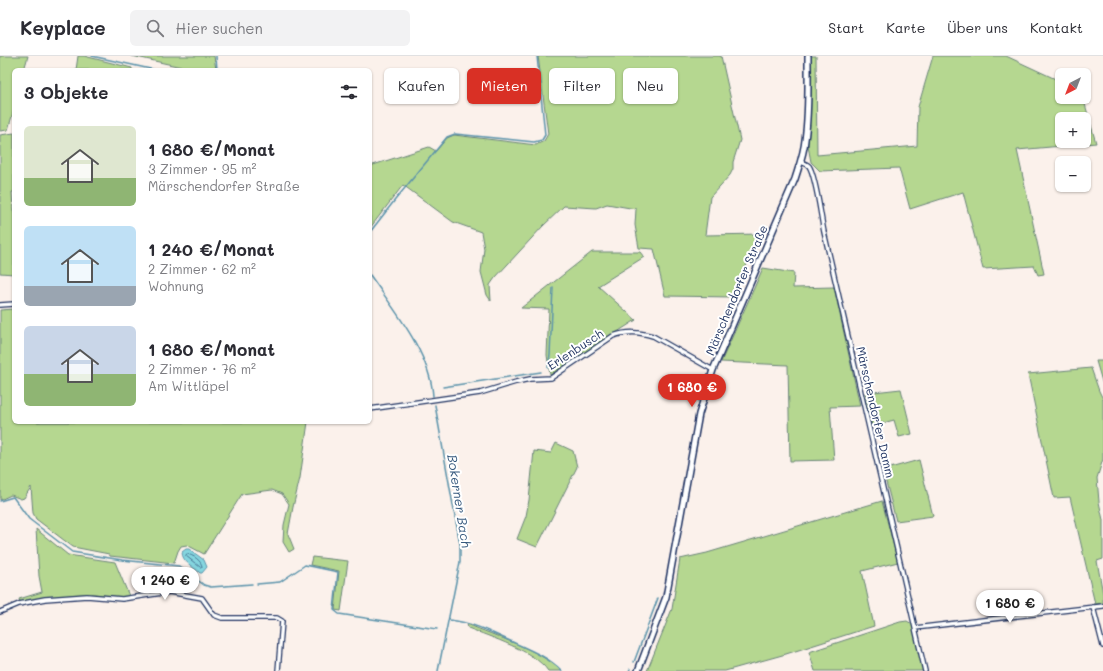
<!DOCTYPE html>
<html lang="de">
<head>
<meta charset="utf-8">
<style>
  body { margin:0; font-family:Mali,sans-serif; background:#f2f2f3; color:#2b2b33; height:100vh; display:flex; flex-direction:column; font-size:15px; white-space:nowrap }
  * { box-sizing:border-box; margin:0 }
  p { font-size:13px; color:#7c7c81 }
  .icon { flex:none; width:22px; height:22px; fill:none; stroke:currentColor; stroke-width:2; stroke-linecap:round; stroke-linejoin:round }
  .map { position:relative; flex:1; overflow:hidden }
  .details { position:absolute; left:12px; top:12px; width:360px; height:356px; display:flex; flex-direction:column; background:#fff; border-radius:6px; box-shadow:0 1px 3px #0004 }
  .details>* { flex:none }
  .banner { position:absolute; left:384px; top:12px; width:380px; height:36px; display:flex; gap:8px }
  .needle { width:26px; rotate:222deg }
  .fabs { position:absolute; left:1055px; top:12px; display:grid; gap:8px }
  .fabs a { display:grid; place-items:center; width:36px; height:36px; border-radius:6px; background:#fff; box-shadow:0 1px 3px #0004; font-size:20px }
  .price { position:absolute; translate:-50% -34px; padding:0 9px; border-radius:14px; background:#fff; color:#222; font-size:13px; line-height:26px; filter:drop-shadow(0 1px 2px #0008) }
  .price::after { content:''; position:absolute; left:50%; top:24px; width:12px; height:9px; margin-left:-6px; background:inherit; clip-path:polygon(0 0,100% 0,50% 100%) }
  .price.selected { background:#d93025; color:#fff }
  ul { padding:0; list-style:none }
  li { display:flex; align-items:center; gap:12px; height:100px; padding:0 12px }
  li span { display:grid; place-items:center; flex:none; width:112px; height:80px; border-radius:6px; color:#555 }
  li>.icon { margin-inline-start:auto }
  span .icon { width:48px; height:48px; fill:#fffc; stroke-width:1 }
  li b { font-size:17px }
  h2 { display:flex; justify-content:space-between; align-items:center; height:48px; padding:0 12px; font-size:17px }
  .tag { padding:0 14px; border-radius:6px; background:#fff; box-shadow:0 1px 3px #0004; font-size:14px; line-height:36px }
  .tag.selected { background:#d93025; color:#fff }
  header { display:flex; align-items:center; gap:24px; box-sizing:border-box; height:56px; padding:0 20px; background:#fff; border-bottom:1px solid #e1e1e2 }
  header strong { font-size:19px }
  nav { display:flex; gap:22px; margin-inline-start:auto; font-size:14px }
  .search { width:280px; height:36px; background:#f2f2f3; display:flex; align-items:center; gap:10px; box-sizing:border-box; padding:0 14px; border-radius:6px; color:#7c7c81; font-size:15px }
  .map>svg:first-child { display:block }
</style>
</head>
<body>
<header>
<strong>Keyplace</strong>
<div class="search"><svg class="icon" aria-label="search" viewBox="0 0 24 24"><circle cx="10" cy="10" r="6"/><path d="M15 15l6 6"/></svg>Hier suchen</div>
<nav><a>Start</a><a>Karte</a><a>Über uns</a><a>Kontakt</a></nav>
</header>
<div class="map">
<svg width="1103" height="615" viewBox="0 0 1103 615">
  <rect width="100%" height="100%" fill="#fbf1eb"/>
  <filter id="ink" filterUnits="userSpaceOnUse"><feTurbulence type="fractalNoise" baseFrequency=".025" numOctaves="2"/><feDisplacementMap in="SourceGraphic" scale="8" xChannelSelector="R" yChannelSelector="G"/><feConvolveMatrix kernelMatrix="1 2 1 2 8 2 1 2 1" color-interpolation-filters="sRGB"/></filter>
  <g filter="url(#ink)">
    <path fill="#b5d790" stroke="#688377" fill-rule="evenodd" d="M0,0H28L24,14H14V53L8,74L0,75Z
      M78,0H84L132,12V14H76Z
      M132,0H214L216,14H195Z
      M538,0H721L740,84L733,106V113L730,119L710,141L705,179L762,178L749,203L734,241L665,240L654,193L639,192L635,169L636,153L607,148L596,152L564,150L543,170L495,222L490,229L491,245L487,239L481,216L484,193L481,176L453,166L403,129L370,172V110L429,91L436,95L447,82L454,79L536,89L544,85L548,78Z
      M810,0H816L817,99L917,90L918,51L933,0H1006L1062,26V41H1083L1096,87L1017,94L1044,218L1038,219L1034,210L983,213L963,136L910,153L899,112L820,115L811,106L808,90ZM1062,63H1084V85H1062Z
      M14,77V136H12L13,154L14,157V218L0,217V79Z
      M592,196H640L644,201L598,230L636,264L550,319L547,299L549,253L521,252Z
      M763,212L794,217L793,232L834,231L860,350L830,351L834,404L790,405L788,309L721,306Z
      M14,253V366H308L300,422L293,451L288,478L294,493L289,496L283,486L284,469L289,448L282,438L272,434L242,438L204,498L187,489L181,490L178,495L174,507L110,500L109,498L73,491L36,463L33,457L31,431L24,442L21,443L11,439L0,444V254Z
      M1103,305V329L1096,305Z
      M1091,312L1099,335L1103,343V403L1097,422L1099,446L1103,464V503L1097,505L1103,538V547L1095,548L1070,441L1054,442L1028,318Z
      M901,333L912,378L899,381L894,364L872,370L865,337Z
      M556,387L573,395L577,411L537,491L517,483L526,460L529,444L534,395L551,397Z
      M919,404L933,460L896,465L883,414Z
      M882,445L898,506L862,515L874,570L786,598L725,615H647L672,553L680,503L707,497Z
      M36,473L68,499L115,506L129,540C116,542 102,538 89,538C66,538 42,543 20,547L19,543L42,536L39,520Z
      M312,501L348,505L341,555L335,554L339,515L310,509Z
      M907,565L912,568L923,615H815L809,596L900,566Z
      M467,568C495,580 540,594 562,615H548C535,595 490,581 468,572Z"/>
    <path fill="#85d6df" stroke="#5b93ab" d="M186,493H189L204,504L207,511L202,517H200C194,511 182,506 182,496Z"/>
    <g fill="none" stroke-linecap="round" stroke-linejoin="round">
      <path stroke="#457292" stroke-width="1" d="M187,498C193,499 202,505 202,511H200L186,500Z"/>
      <path stroke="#5b93ab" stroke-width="1.5" d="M92,0L155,14
        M216,0L217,14
        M370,176L395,144L447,81L455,78L534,86L542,84L545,79L537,0
        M370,219C394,254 430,297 433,340
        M548,312L550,299L553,232
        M443,331L541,316
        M435,349L460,488V506L438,615
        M0,445L13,441L29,463L72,496L122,504L179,510L204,529L211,531L252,528
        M257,528L280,526L305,509L338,516L334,554L339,558L437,573
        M449,564C470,566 489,575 508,584C528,593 547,600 562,615
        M634,606L658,542
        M629,615L630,613"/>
      <defs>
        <path id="street" d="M800,106C804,107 807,108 809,110C816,120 821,162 824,176L925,615
          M0,249L14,248
          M370,353L480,337L516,326L530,323L551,322L613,280C628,275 639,276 653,280L713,314
          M1093,551L1103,590
          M0,556L19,548L45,543L87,540L122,543L169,536L202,542L214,559L222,562H277L282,565L278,615
          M915,572L1103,550"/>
        <path id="secondary" d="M638,615L666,541L699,358L713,314L795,123C799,110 804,97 805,84C809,56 808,28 808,0"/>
      </defs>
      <use href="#street" stroke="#1b2f5e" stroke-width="6"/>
      <use href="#secondary" stroke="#1b2f5e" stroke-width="8"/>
      <use href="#street" stroke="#fff" stroke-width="3.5"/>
      <use href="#secondary" stroke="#fff" stroke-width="5"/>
    </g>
  </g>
  <g text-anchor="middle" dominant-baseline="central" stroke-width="4" stroke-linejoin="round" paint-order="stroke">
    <g font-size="12" fill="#1b2f5e" stroke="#fff">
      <text transform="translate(736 234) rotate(-67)">Märschendorfer Straße</text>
      <text transform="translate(575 293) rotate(-33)">Erlenbusch</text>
      <text transform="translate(876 356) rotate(77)">Märschendorfer Damm</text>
    </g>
    <g font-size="13" font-style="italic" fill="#36597e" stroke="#fff">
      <text transform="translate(460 445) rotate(81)">Bokerner Bach</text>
    </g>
  </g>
</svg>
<div class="fabs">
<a><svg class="needle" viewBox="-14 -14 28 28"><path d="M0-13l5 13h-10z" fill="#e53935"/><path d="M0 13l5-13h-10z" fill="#7c7c81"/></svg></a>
<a>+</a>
<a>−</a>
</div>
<b class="price selected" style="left:692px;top:352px">1 680 €</b>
<b class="price" style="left:165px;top:545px">1 240 €</b>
<b class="price" style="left:1010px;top:568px">1 680 €</b>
<div class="banner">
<a class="tag">Kaufen</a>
<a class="tag selected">Mieten</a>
<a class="tag">Filter</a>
<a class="tag">Neu</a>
</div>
<section class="details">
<h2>3 Objekte<svg class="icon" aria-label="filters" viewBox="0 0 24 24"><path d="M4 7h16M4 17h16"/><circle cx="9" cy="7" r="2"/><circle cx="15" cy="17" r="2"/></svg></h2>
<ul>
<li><span style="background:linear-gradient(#dfe7d0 65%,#8fb573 0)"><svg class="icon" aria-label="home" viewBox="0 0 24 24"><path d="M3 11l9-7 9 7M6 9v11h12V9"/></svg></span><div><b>1 680 €/Monat</b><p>3 Zimmer · 95 m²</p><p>Märschendorfer Straße</p></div></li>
<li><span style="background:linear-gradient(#bfe0f5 75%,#9aa5b1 0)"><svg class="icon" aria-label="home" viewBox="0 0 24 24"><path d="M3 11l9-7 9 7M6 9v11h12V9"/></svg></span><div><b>1 240 €/Monat</b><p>2 Zimmer · 62 m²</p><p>Wohnung</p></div></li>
<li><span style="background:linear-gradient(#c9d6e8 60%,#8fb573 0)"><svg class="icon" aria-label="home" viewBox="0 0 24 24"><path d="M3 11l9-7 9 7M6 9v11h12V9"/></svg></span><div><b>1 680 €/Monat</b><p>2 Zimmer · 76 m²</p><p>Am Wittläpel</p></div></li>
</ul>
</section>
</div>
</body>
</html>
